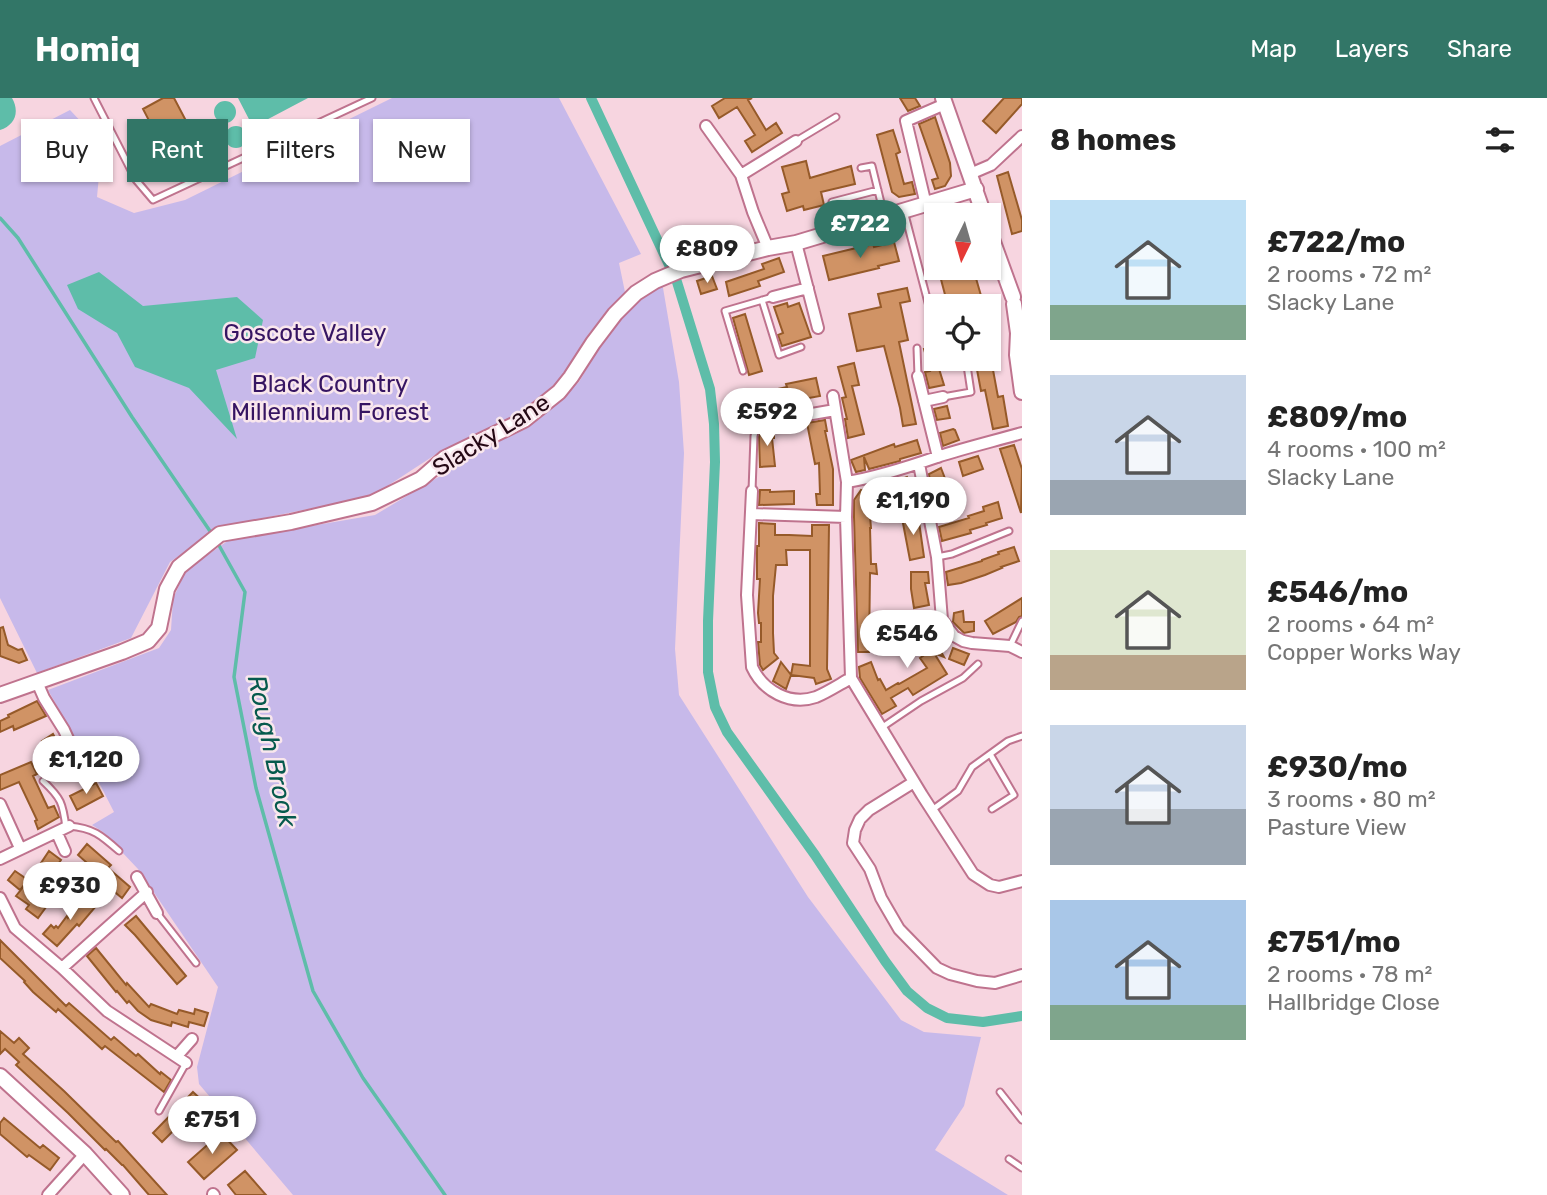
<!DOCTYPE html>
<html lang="en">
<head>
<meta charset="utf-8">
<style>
  body { margin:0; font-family:Rubik,sans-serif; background:#f2f2f2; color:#222; height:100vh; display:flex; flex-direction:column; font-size:26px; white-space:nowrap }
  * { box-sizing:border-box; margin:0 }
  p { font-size:23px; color:#767676 }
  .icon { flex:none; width:38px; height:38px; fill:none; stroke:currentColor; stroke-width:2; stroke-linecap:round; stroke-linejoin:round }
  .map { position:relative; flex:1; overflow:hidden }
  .panel { display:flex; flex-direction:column; background:#fff; width:525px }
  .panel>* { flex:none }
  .hud { position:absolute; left:21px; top:21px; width:665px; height:63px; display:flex; gap:14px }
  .needle { width:46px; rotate:185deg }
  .fabs { position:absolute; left:924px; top:105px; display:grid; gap:14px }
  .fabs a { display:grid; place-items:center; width:77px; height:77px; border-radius:0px; background:#fff; box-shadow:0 2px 5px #0004; font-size:35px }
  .price { position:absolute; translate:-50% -60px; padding:0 16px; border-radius:24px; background:#fff; color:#222; font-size:23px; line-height:46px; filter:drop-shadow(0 2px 4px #0008) }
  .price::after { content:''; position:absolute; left:50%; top:42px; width:21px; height:16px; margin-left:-10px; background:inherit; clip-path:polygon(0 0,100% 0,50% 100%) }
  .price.on { background:#327667; color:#fff }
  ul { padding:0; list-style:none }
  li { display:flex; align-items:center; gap:21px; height:175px; padding:0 28px }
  li span { display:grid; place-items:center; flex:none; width:196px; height:140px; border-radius:0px; color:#555 }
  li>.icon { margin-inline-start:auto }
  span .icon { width:84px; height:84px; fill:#fffc; stroke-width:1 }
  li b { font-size:30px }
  h2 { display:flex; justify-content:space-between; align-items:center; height:84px; padding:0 28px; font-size:30px }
  .tag { padding:0 24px; border-radius:0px; background:#fff; box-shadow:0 2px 5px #0004; font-size:24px; line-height:63px }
  .tag.on { background:#327667; color:#fff }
  header { display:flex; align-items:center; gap:42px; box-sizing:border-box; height:98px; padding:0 35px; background:#327667; color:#fff }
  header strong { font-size:33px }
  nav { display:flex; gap:38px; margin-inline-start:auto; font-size:24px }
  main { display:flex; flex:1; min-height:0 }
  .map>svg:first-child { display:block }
</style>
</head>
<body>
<header>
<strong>Homiq</strong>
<nav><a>Map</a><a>Layers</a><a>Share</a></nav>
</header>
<main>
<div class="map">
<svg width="1022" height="1097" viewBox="0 0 1022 1097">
  <rect width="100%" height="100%" fill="#f7d5e0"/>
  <path fill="#c7b9ea" d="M392,0H559L641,156L619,165L626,199L590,234L565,277L524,314L441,353L372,398L220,429L170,464L131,540L37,575L0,500V48L70,12L102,46L97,99L134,115L185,102Z
    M662,184L679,284L684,355L675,551L679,597L808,799L901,922L924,934L981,939L964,1008L935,1052L1008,1097H293L199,986L197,969L218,889L138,771L103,734L92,727L114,714L90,667L48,592L159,550L171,532L173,501L186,472L229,442L375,417L529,325L579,284L619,216L645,195L653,194Z"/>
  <path fill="#5ebda9" d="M0,0H12C20,14 15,27 0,32Z
    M238,0H308L253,29Z
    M214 14a11 11 0 1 1 22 0a11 11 0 1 1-22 0Z
    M225 39a11 11 0 1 1 22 0a11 11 0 1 1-22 0Z
    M99,174L143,208L237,199L263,222L255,260L216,272L237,341L189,290L135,269L117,235L78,211L67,187Z"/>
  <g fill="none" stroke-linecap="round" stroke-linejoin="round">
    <path stroke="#5ebda9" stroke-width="3.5" d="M0,120L18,140L132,319L212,436
      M216,442L245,494L234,579L256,690L313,893L363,980L445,1097"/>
    <path stroke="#5ebda9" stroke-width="10" d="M591,0L677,184L710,291L714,326L715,364L708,523V574L715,609L727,634L815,757L885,863L907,893L927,910L947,920L983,924L1022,918"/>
  </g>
  <path fill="#d09365" stroke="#965a29" stroke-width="2" d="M163,0H174L204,57L175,73L143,11Z
    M725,0H752L748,2L766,32L776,25L782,35L752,54L745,43L755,37L737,9L719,20L712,8Z
    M900,0H915L920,8L908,13Z
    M1004,0H1022V6L996,35L983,23Z
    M935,19L950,65L951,78L945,88L935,91L932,82L938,80L919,26Z
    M893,32L900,54L896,56L904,86L912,84L915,96L899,99L892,94L877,37Z
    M806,63L810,80L851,68L855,86L821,94L824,107L804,112L803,108L787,113L782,96L789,94L782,69Z
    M1008,74L1022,122V133L1012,136L997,78Z
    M936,123V152H933L927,126Z
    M894,144L899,163L878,168L879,170L829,182L823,158L873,146L874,149Z
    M779,160L784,174L758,183L760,188L729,198L726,184L764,171L762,166Z
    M938,170H973L984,208H948Z
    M712,178L717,191L701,196L697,183Z
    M907,190L910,203L900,205L908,242L899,244L916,326L903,328L900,310L884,248L857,253L849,216L881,209L878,196Z
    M787,205L788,209L799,205L811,239L782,248L778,237L783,235L774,209Z
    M745,216L762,273L749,277L733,220Z
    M936,248V261L944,287L929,290L925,274L930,273L924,251Z
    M975,261H991L998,299L1003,298L1008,328L993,331L985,292L981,293Z
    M854,265L859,287L852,288L864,336L848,340L845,321H847L842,300L846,299L838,269Z
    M816,280L820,298L765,308L766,313L755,315L752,299L773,296V292L787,289L786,286Z
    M947,308L950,320L937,322L934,311Z
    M825,322L827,333H825L833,371V407H817L816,396H820L819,365L815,366L807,325Z
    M764,330H774V340H772L775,368L760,369L759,339L761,333Z
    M953,331L955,332L959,342L943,348L940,335Z
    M917,342L921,355L900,361V363L869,371L864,359L865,372L856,374L851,362L894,346L895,349Z
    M1014,347L1022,371L1021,415L1000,351Z
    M978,358L983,371L963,378L959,364Z
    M941,370L954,404L941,409L932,383L930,384L929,376Z
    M907,379L913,394L903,397V396L883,404L877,390Z
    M760,392H770V394L794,393V406L759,407Z
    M861,392L868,395L871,430H870L871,466H876L877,476L870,475L869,554H858L854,419V402Z
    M998,404L1002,420L986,425L987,427L970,432L971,435L942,443L939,429L969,420L968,418L984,413L983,409Z
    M918,417L924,459L910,462L902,420Z
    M759,425L775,426V437H789L812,438V427H829L827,571L831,581L816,586L814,580L791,577L793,566L810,568V452H786L787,467H776L773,498V535L774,555L778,560L763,572L760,567L758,544H761V525H759L758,515L760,481H757V448H759Z
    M1014,449L1019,463L1001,469L1002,470L985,477L961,485L948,487L946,474L982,463V462L999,456L998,454Z
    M911,474H928L929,485H925L929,507L914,510L911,491Z
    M1022,500V518L1019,519L1016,524L993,536L985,523Z
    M963,513L964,524H974V533L964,535L953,524L954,515Z
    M921,517L931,537L922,538L935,543L944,559L934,555L947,576L913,597L908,590L891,600L896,608L882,616L860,580L859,569L871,564L878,582L880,581L886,592L898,585L899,586L927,570L920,560L923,558L913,541L916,539L908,524Z
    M3,529L8,547L18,552L22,551L27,562L19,565L0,558V530Z
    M953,550L969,556L964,567L949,561Z
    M781,564L791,577L786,591L773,583Z
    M37,603L46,618L14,632L13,628L0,634V623L9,619L8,617Z
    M53,636L58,645L55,647L61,658L66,666L70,664L74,672L62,678L42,643Z
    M31,664L37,676L33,678L48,710L54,708L59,719L38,731L35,723L37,722L19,684L0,692V677Z
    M96,685L103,698L77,712L70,698Z
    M87,746L111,767L108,770L130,789L122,800L100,782L103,779L78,757Z
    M49,753L61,762L53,773L41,765Z
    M15,773L28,782L20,792L8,782Z
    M24,788L49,805L38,820L26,811L29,807L16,798Z
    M87,799L97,807L79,828L77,826L57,848L43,836L51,827L54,830L56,828L58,830L67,818L68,820Z
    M136,818L186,878L177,886L135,837L125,827Z
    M0,842L66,908L69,905L111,942L114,939L136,958L138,956L160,976L161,974L171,982L164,994L105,948L102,951L58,911L56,914L33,894L24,884L25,883L0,860Z
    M96,850L126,887L127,885L149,909L151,906L177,916L179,912L194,916L195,911L208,915L204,928L189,924L188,929L172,924L171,928L151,922L138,913L129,903L127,905L117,893L116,894L87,858Z
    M0,933L14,945L19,940L29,950L23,956L64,993L116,1044L118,1043L167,1097H149L123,1067H122L106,1051L105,1052L68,1015L16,967L19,964L5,951L0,956Z
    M193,994L205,1005L195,1016L192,1014L162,1044L153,1035Z
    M4,1020L40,1050L43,1047L59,1060L50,1072L29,1057L27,1059L0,1036V1025Z
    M221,1035L237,1052L204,1081L188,1064Z
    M245,1073L266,1097H236L228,1087Z"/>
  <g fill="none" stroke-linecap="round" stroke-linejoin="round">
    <defs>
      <path id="service" d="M94,0L136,82L153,102L372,0
        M796,43L836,19
        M861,70L872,68L884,117
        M832,104L878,92
        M904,113L936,235
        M762,202L779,257L801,249
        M917,250L918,278
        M743,273L725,213L773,199
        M943,299L971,294L966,261
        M752,393L754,338L756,330L762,325L812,316
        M937,459L952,456L1009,433
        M1010,548L1022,523
        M881,630L921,603L963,580L978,566
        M990,656L1014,697L992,711
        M43,683C61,700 63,705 66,730
        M932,712L958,693L972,669L1008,643L1022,638
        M69,728C93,730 101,737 119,753
        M157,815L196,865
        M1000,994L1022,1022
        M159,1013L186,965
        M1009,1061L1022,1070"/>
      <path id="minor" d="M706,28L741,77L753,114L768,150
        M970,76L991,67L1022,38
        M741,77L796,43
        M926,107L906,23L945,6
        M796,145L818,230
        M773,199L808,190
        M918,278L938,359
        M833,298L847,384
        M924,303L943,299
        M812,316L835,312
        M1022,335C994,343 965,350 937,359C908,369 878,379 847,384L846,419L851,580L922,697L973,776L990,787L999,789L1022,783
        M919,366L937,459L942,522L954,538L963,543L972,545L1010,548L1022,554
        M752,393L747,497L752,569C763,593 790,608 816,599C828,594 840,586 851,580
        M752,416L846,419
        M37,584L44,600L64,632L80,667
        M914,684L869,712L860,721L855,732L853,745L870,771L881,800L899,831L937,870L950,876L977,883L995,885L1022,877
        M0,706L20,750
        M57,735L65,753
        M0,761L69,728
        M137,779L157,815
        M0,800L15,830L62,870L107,913L186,965
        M62,870L147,794
        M177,958L192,941
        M213,1096L214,1097
        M48,1097L85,1056"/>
      <path id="tertiary" d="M943,0L984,117
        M989,133L1013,199
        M1014,206L1018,235L1017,257L1022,294
        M0,597L122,554L148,543L159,530L167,491L179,469L220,436L291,424L372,405L421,381L445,360L524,322L559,294L571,279L593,245L615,216L636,195L655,183L681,172L768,150L796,145L976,91
        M0,978L85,1056L122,1097"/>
    </defs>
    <use href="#service" stroke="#bf738e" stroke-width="9"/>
    <use href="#minor" stroke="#bf738e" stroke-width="14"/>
    <use href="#tertiary" stroke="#bf738e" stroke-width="18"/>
    <use href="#service" stroke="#fff" stroke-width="5"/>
    <use href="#minor" stroke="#fff" stroke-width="10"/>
    <use href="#tertiary" stroke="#fff" stroke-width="14"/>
  </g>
  <g text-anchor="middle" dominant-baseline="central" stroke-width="5" stroke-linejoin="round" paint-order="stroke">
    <g font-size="24" fill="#361562" stroke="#f9e7ed">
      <text x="305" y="235">Goscote Valley</text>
      <text x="330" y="286">Black Country<tspan x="330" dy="28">Millennium Forest</tspan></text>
    </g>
    <g font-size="24" fill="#240814" stroke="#f9e7ed">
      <text transform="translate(491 337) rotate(-32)">Slacky Lane</text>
    </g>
    <g font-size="26" font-style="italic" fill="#065a4d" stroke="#f9e7ed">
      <text transform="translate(272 653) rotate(78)">Rough Brook</text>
    </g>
  </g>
</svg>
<div class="fabs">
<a><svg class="needle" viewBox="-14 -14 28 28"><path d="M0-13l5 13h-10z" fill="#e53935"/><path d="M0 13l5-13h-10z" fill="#767676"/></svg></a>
<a><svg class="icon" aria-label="locate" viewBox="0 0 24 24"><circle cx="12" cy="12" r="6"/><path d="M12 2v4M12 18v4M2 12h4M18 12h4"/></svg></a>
</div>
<b class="price on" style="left:860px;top:162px">£722</b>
<b class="price" style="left:707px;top:187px">£809</b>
<b class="price" style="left:767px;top:350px">£592</b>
<b class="price" style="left:913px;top:439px">£1,190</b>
<b class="price" style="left:907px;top:572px">£546</b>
<b class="price" style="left:86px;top:698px">£1,120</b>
<b class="price" style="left:70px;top:824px">£930</b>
<b class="price" style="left:212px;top:1058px">£751</b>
<div class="hud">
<a class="tag">Buy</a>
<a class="tag on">Rent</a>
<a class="tag">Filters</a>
<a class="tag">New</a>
</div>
</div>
<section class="panel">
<h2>8 homes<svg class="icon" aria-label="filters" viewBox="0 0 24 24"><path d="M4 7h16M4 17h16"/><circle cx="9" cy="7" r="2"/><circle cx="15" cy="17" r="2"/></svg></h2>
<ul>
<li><span style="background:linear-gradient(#bfe0f5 75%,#7fa58c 0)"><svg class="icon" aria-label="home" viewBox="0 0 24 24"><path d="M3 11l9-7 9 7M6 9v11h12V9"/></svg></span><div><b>£722/mo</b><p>2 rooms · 72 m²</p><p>Slacky Lane</p></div></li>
<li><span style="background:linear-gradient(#c9d6e8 75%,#9aa5b1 0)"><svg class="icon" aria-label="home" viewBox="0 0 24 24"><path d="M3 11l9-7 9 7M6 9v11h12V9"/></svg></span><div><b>£809/mo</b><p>4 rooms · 100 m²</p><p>Slacky Lane</p></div></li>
<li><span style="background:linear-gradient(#dfe7d0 75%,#b9a48a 0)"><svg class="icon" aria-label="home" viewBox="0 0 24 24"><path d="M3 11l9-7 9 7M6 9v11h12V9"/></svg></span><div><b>£546/mo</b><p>2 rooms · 64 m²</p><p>Copper Works Way</p></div></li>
<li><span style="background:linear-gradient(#c9d6e8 60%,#9aa5b1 0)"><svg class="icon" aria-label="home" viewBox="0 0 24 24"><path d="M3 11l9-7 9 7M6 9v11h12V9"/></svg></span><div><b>£930/mo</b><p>3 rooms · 80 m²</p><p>Pasture View</p></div></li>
<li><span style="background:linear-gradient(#a9c7e8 75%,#7fa58c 0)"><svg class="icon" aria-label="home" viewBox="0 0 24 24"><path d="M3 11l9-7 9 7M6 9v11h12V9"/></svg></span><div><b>£751/mo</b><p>2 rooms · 78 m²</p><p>Hallbridge Close</p></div></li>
</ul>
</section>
</main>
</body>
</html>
